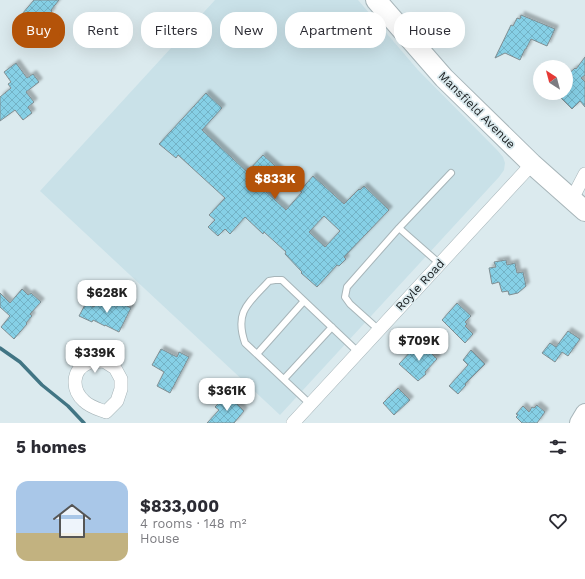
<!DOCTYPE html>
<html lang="en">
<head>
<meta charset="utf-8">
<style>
  body { margin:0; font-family:"Work Sans",sans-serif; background:#f2f2f3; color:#2b2b33; height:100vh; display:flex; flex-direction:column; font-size:15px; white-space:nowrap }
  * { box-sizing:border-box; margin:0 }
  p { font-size:13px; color:#7c7c81 }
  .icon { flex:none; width:22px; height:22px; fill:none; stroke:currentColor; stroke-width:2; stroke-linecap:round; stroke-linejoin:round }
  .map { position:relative; height:423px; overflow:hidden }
  .panel { display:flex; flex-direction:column; background:#fff; flex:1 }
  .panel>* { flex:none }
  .guide { position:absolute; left:12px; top:12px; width:561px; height:36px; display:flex; gap:8px }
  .needle { width:26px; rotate:324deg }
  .controls { position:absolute; left:533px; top:60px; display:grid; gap:8px }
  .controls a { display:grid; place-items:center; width:40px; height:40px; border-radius:50%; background:#fff; box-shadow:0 4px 16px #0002; font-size:20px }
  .price { position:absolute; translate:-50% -34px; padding:0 9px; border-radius:8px; background:#fff; color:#222; font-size:13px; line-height:26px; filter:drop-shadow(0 1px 2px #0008) }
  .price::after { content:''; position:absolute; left:50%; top:24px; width:12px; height:9px; margin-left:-6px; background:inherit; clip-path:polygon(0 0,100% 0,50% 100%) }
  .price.active { background:#b45309; color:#fff }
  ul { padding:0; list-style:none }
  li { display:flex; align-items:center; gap:12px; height:100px; padding:0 16px }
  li+li { border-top:1px solid #e1e1e2 }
  li span { display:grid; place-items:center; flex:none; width:112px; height:80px; border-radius:12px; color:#555 }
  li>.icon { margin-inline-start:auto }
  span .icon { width:48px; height:48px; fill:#fffc; stroke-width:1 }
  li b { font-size:17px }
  h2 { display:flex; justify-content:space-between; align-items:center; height:48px; padding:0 16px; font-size:17px }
  .tag { padding:0 14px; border-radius:16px; background:#fff; box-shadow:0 4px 16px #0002; font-size:14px; line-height:36px }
  .tag.active { background:#b45309; color:#fff }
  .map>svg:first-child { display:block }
</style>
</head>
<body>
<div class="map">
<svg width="585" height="423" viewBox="0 0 585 423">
  <defs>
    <pattern id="building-cross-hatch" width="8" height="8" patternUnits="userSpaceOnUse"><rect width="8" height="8" fill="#86d0e6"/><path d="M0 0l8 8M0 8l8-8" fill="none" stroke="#73b2c5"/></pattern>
    <filter id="shadow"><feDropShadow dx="3.5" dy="-3.5" stdDeviation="1" flood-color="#0004"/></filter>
  </defs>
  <rect width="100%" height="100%" fill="#dbeaee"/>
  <path fill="#c9e1e8" d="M215,0H358L418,70L498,151L503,157L505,163L504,170L499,177L280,415L40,191Z"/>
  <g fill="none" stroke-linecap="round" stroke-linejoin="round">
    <path stroke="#417584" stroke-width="3.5" d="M0,348L20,362L42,385L68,406L84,423"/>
  </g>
  <path fill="url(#building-cross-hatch)" stroke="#808e92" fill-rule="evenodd" filter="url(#shadow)" d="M34,0H59L51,10L52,11L38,28L22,14Z
    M521,15L555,29L547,46L531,39L526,49H525L520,60L505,53L495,58L511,25L513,26L517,18L520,19Z
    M585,57V75L581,78L585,82V107L580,101L572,109L556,93H566V76L575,68L576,69Z
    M16,63L27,78L33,74L39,82L26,92L34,102L28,107L32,113L23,120L15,110L0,121V97L11,88L8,84L11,82L4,72Z
    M206,93L222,108L202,130L247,172L263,155L282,172L264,190L286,210L302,192L300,191L313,176L344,204L359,189L360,190L364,186L389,210L344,257L346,259L339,266L337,265L317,287L301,273L302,272L285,254L286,252L264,232L263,234L245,217L230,234L225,229L218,236L208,227L215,220L209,215L225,198L178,155L176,158L159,144ZM324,216L340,231L325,247L309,232Z
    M506,260L507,265L515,263L517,273L523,272L526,286L518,293L509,295L508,291L502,292L499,282L492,284L489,268L496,267L494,262Z
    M22,289L28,295L31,293L41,302L30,314L32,316L26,323L27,324L14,339L1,327L10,316L0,307V293L10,303Z
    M96,302L104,305L106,302L117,306L119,302L131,308L119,332L105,325V326L93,320L92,322L79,316L86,303L94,307Z
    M457,303L471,316L465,322L467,324L465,326L473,334L465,343L442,320Z
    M568,331L580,339L568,356L562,352L555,362L542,353L550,343L556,347Z
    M429,341V351L437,359L425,372L426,374L418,381L399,364L414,348L419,352Z
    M161,349L177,357L179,352L189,357L170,393L157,386L164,372L152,365Z
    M471,350L485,364L465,384L466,385L458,394L449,386L468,365L463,360Z
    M398,388L410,400L394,415L383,403Z
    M227,394L244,411L234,423H207L219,410L215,407Z
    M537,405L545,412L537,423H522L516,417L518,415L516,414L523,406L529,412L532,407L534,408Z"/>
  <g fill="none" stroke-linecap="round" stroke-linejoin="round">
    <defs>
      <path id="lane" d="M399,228L451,173
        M379,330L350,304L345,297L347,287L399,228L440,264
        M257,354L304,301
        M284,379L332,327
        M310,404L245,343C234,311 249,303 269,281L275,280H282L358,352"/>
      <path id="street" d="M572,199L585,174
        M104,361L115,368L121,379V389L117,401L106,412C98,409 90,407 84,401C71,389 72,370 88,363C92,361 99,361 104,361Z
        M293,423L532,164"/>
      <path id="secondary" d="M579,423L585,413"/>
      <path id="primary" d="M376,0L444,78L532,164L585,211"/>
    </defs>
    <use href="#lane" stroke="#a7b5b9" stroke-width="8"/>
    <use href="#street" stroke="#a7b5b9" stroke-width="14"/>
    <use href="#secondary" stroke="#a7b5b9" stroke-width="20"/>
    <use href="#primary" stroke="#a7b5b9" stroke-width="22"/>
    <use href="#lane" stroke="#fff" stroke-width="6"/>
    <use href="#street" stroke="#fff" stroke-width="13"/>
    <use href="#secondary" stroke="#fff" stroke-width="18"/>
    <use href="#primary" stroke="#fff" stroke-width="20"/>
  </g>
  <g text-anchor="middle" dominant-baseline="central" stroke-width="3.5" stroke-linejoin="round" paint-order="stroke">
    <g font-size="12" fill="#181d1f" stroke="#dbeaee">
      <text transform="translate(477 110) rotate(45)">Mansfield Avenue</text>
      <text transform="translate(420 285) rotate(-47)">Royle Road</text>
    </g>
  </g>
</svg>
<div class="controls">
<a><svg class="needle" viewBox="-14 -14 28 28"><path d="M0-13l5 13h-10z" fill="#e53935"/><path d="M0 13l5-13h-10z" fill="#7c7c81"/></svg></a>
</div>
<b class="price active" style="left:275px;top:200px">$833K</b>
<b class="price" style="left:107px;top:314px">$628K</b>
<b class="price" style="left:419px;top:362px">$709K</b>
<b class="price" style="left:95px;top:374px">$339K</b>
<b class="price" style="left:227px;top:412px">$361K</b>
<div class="guide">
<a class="tag active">Buy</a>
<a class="tag">Rent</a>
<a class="tag">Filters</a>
<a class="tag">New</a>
<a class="tag">Apartment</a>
<a class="tag">House</a>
</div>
</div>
<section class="panel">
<h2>5 homes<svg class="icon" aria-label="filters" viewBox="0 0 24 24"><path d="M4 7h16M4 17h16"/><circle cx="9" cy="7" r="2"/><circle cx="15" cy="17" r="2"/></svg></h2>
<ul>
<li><span style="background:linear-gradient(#a9c7e8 65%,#c2b280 0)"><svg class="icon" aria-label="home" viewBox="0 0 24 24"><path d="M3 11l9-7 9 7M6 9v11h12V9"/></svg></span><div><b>$833,000</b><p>4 rooms · 148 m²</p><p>House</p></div><svg class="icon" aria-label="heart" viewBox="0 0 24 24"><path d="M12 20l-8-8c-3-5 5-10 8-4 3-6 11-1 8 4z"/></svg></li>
</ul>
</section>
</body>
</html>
